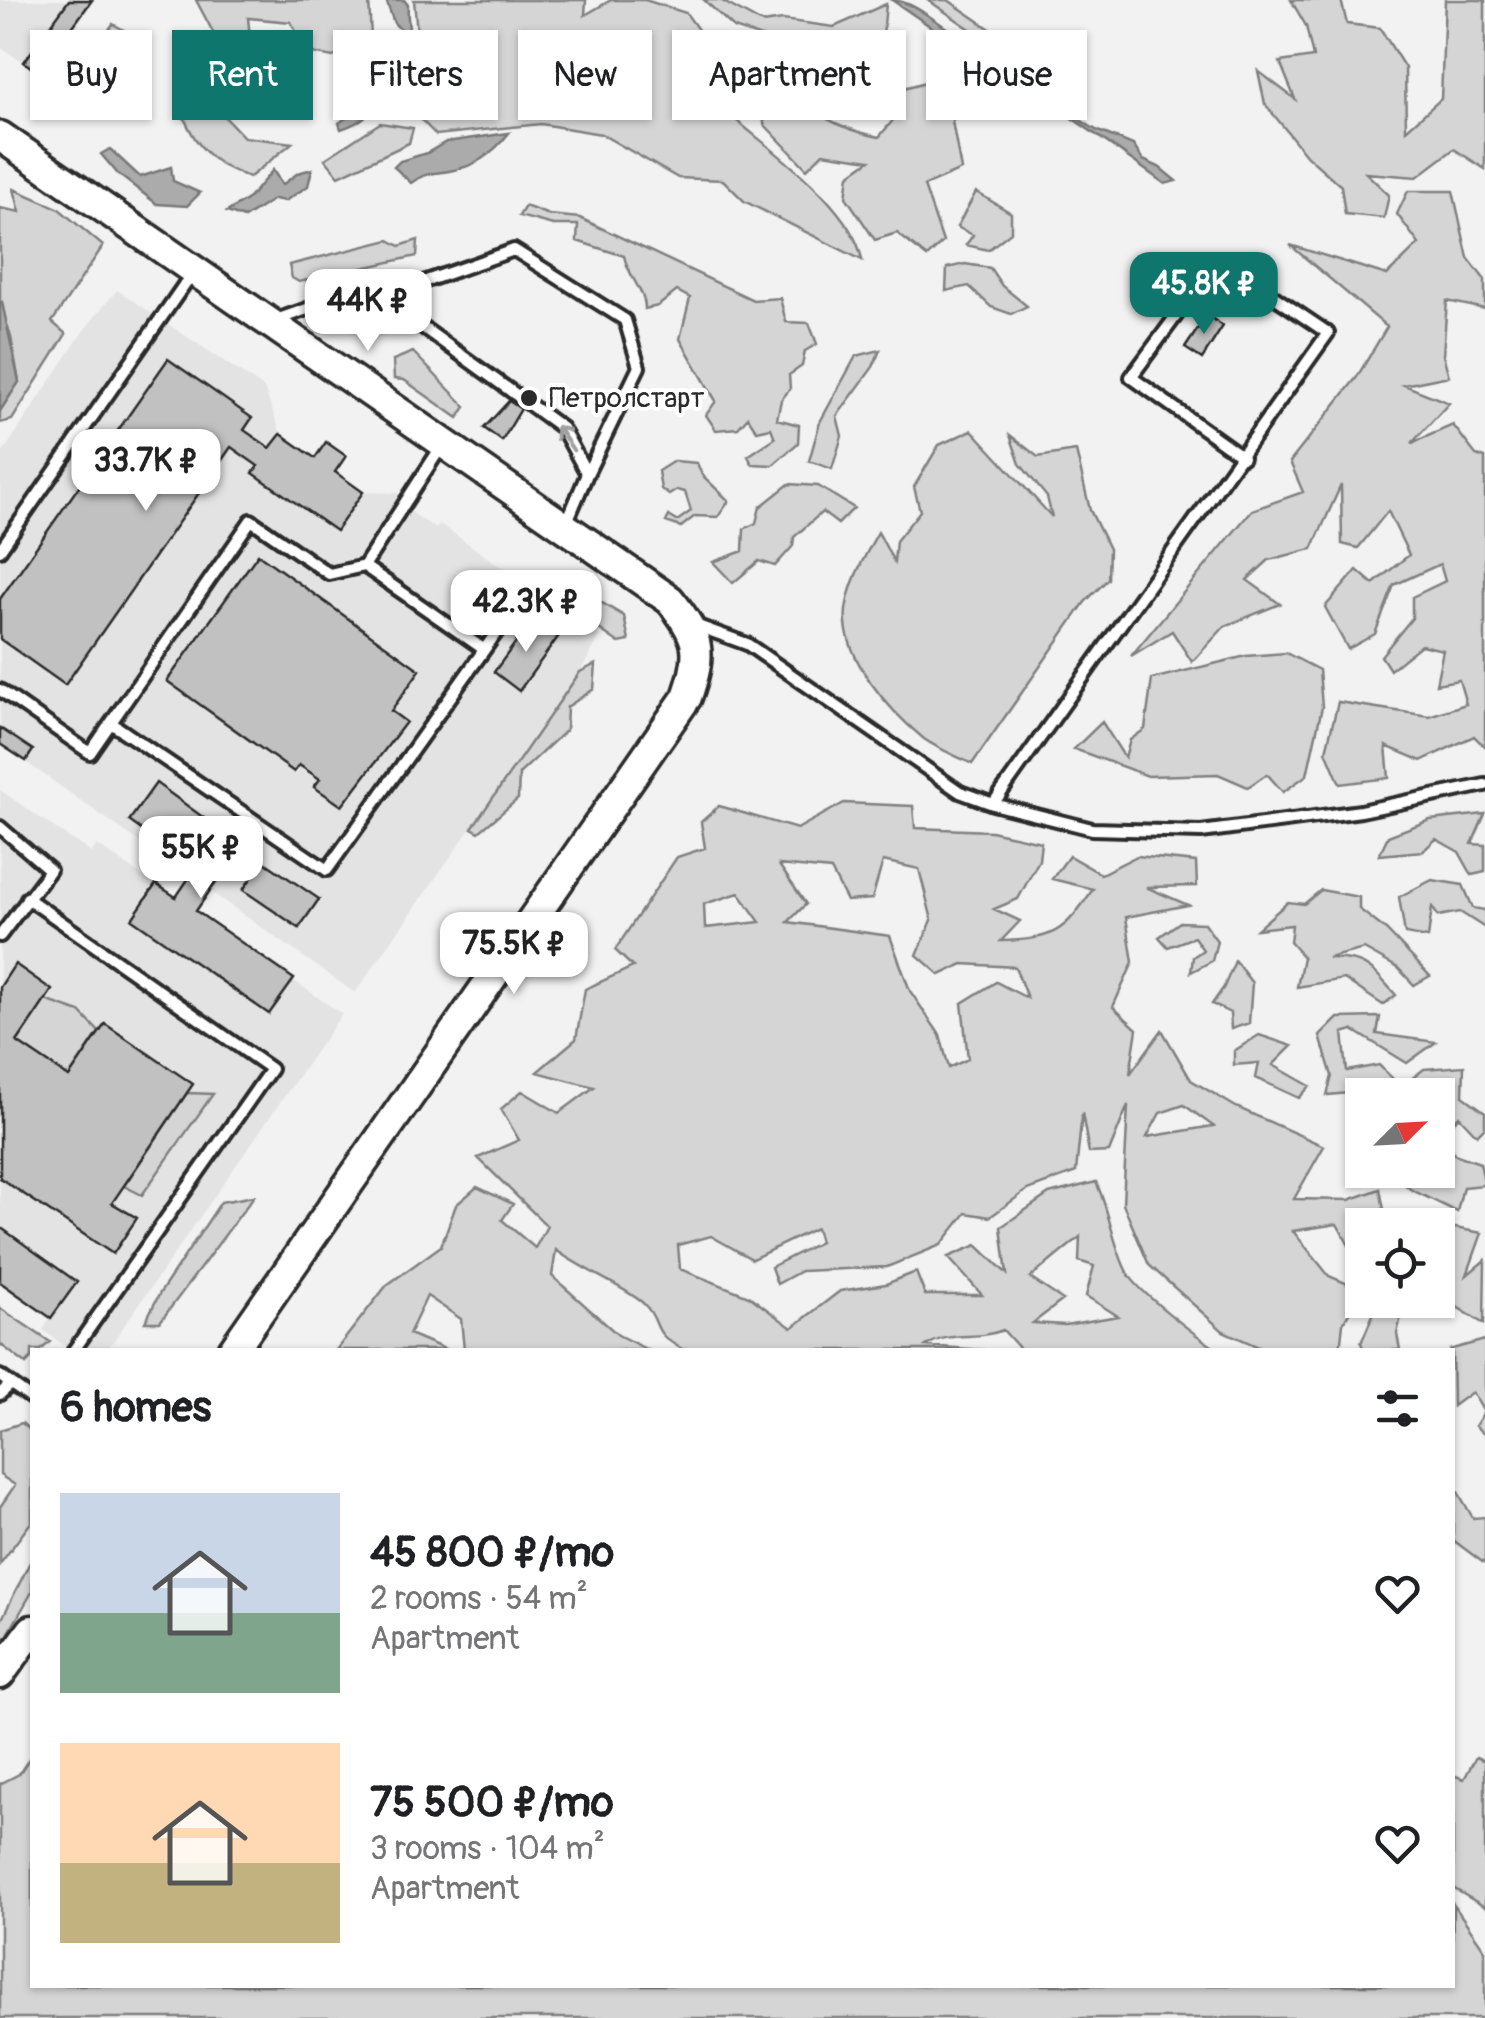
<!DOCTYPE html>
<html lang="en">
<head>
<meta charset="utf-8">
<style>
  body { margin:0; font-family:Pangolin,sans-serif; background:#f6f6f6; color:#202124; height:100vh; display:flex; flex-direction:column; font-size:38px; white-space:nowrap }
  * { box-sizing:border-box; margin:0 }
  p { font-size:32px; color:#757577 }
  .icon { flex:none; width:55px; height:55px; fill:none; stroke:currentColor; stroke-width:2; stroke-linecap:round; stroke-linejoin:round }
  .map { position:relative; flex:1; overflow:hidden }
  .drawer { position:absolute; left:30px; top:1348px; width:1425px; height:640px; display:flex; flex-direction:column; background:#fff; border-radius:0px; box-shadow:0 2px 8px #0004 }
  .drawer>* { flex:none }
  .guide { position:absolute; left:30px; top:30px; width:1425px; height:90px; display:flex; gap:20px }
  .needle { width:65px; rotate:66deg }
  .buttons { position:absolute; left:1345px; top:1078px; display:grid; gap:20px }
  .buttons a { display:grid; place-items:center; width:110px; height:110px; border-radius:0px; background:#fff; box-shadow:0 2px 8px #0004; font-size:50px }
  .price { position:absolute; translate:-50% -85px; padding:0 22px; border-radius:20px; background:#fff; color:#222; font-size:32px; line-height:65px; filter:drop-shadow(0 2px 5px #0008) }
  .price::after { content:''; position:absolute; left:50%; top:60px; width:30px; height:22px; margin-left:-15px; background:inherit; clip-path:polygon(0 0,100% 0,50% 100%) }
  .price.selected { background:#0f766e; color:#fff }
  ul { padding:0; list-style:none }
  li { display:flex; align-items:center; gap:30px; height:250px; padding:0 30px }
  li span { display:grid; place-items:center; flex:none; width:280px; height:200px; border-radius:0px; color:#555 }
  li>.icon { margin-inline-start:auto }
  span .icon { width:120px; height:120px; fill:#fffc; stroke-width:1 }
  li b { font-size:42px }
  h2 { display:flex; justify-content:space-between; align-items:center; height:120px; padding:0 30px; font-size:42px }
  .pill { padding:0 35px; border-radius:0px; background:#fff; box-shadow:0 2px 8px #0004; font-size:35px; line-height:90px }
  .pill.selected { background:#0f766e; color:#fff }
  .map>svg:first-child { display:block }
</style>
</head>
<body>
<div class="map">
<svg width="1485" height="2018" viewBox="0 0 1485 2018">
  <rect width="100%" height="100%" fill="#f2f2f2"/>
  <filter id="ink" filterUnits="userSpaceOnUse"><feTurbulence type="fractalNoise" baseFrequency=".01" numOctaves="2"/><feDisplacementMap in="SourceGraphic" scale="20" xChannelSelector="R" yChannelSelector="G"/><feConvolveMatrix kernelMatrix="1 2 1 2 8 2 1 2 1" color-interpolation-filters="sRGB"/></filter>
  <g filter="url(#ink)">
    <path fill="#e3e3e3" d="M0,0H95L41,74L0,47Z
      M117,290L264,388L281,434L315,458L326,442L335,472L363,492L397,493L407,499L414,504L410,510L414,514L436,529L440,524L600,636L580,672L355,993L0,744V457L84,330Z
      M0,790L91,853L97,845L342,1014L107,1350H70L43,1330L50,1318L0,1282Z"/>
    <path fill="#d5d5d5" stroke="#808080" stroke-width="2.5" fill-rule="evenodd" d="M196,0H369L371,38L333,57L307,52L291,22L248,18L252,57L223,51Z
      M414,0H586L585,15L611,0H645L686,13L720,60L770,62C798,106 828,126 879,137L894,119L890,92L929,81L964,51L977,78L952,121L961,170L924,186L943,242L927,257L897,233L875,240L846,197L849,175L870,160L823,153L807,169L764,124L763,100L734,104L736,120C775,153 853,208 862,260L744,201L723,180L678,178L601,134L541,124L436,135L407,105L431,92L435,63L419,54Z
      M704,0H720L762,23L783,20L834,27L886,4L882,46L846,72L785,45L734,28Z
      M928,0H948L1047,68L1031,71Z
      M1291,0H1341L1347,24L1380,28L1405,68L1406,130L1441,99L1445,0H1485V169L1454,149L1417,177L1366,173L1389,195L1384,218L1345,214L1341,186L1307,156L1265,104L1258,71L1295,99L1280,62L1313,57L1306,26Z
      M113,24L140,39L106,86L74,79Z
      M204,95L244,137L292,143L250,177C209,165 191,140 178,102Z
      M380,123L413,128L409,143L339,176L325,159Z
      M14,189L58,208L103,246L52,322L66,334L12,420L0,423V411L19,382L11,337L0,303V208L20,212Z
      M1408,191H1453L1468,258L1485,280V309L1447,301L1443,355L1449,376L1404,385L1449,403L1412,443L1453,425L1476,455L1485,458V747L1474,736L1421,761L1386,746L1389,778L1340,784L1326,751L1338,702L1429,716L1466,704L1459,680L1436,684L1443,650L1421,645L1390,670L1381,656L1412,618V597L1445,581L1440,564L1394,585L1375,634L1348,649L1325,607L1357,570L1373,584L1409,555L1388,511L1358,548L1342,544L1341,485L1312,549L1269,560L1247,580L1280,604L1225,626L1192,662L1172,631L1131,656L1252,510L1303,492L1290,462L1357,377L1387,327L1290,245L1387,275L1419,244L1397,214Z
      M976,192L1011,213V232L988,250L966,245L973,235L957,227Z
      M525,206L549,215L580,218L753,300L780,298L786,322L809,323L817,344L805,351L802,366L789,375L790,389L781,400L777,419L799,425L798,443L773,465L752,464L748,456L775,438L771,428L757,431L748,417L738,428L716,430L706,415L716,401L680,339L690,298L677,291L658,306L645,309C646,293 628,276 624,256L577,241L578,225H553L519,216Z
      M389,240L400,246L418,240L417,256L299,282L292,278L289,265Z
      M965,264L990,268L1002,286L1027,306L1011,314L991,307L969,286L946,291L947,268Z
      M880,350L873,367L837,416L842,436L832,469L809,461L820,422L856,356Z
      M413,352L466,407L458,418L404,380L394,379L393,360Z
      M972,430L1052,517L1047,497L1020,464L1010,435L1038,457L1076,451L1090,510L1109,549L1108,579L1085,602L972,764C957,756 938,749 924,739C890,711 841,658 846,610C850,581 864,558 878,532L894,562L896,541L920,511L914,487L939,445Z
      M674,461L697,463L702,475L729,501L718,517L695,516L681,527L666,522L669,516L677,521L691,511L685,492L677,490L669,495L661,489L658,471Z
      M789,484L818,486L854,508L838,524L822,512L794,537L793,546L775,566L759,561L733,583L713,562L743,551L744,529L756,523L760,507Z
      M567,589L587,594L624,616L629,641L619,643L559,601Z
      M1286,653L1319,670L1322,707L1307,775L1283,792L1267,774L1248,787L1218,774L1148,776L1074,749L1102,722L1125,758L1130,740L1145,729L1152,679L1246,656Z
      M596,664L594,689L567,707L566,730L519,774L518,799L479,832L472,828L580,672Z
      M844,803L913,806L915,828L991,831L1041,842L1039,860L1018,899L994,909L1020,921L1001,941C1053,939 1063,934 1093,889L1052,879L1069,856L1101,874L1137,856L1196,862L1197,886L1146,887L1188,905L1126,917L1133,962L1113,1007L1137,1029L1130,1074L1162,1030L1191,1080L1236,1107L1324,1146L1294,1199L1349,1200L1380,1189L1387,1225H1362L1360,1265L1337,1224L1293,1231L1329,1276L1362,1290L1343,1323L1340,1350H1265L1223,1331L1149,1265L1123,1204L1128,1105L1109,1152L1089,1153L1082,1113L1076,1172L1027,1190L990,1217L966,1213L941,1245L887,1267L801,1271L777,1284L771,1267L820,1242L816,1228L752,1259L711,1236L678,1245L680,1269L749,1296L792,1328L840,1291L886,1284L916,1272L925,1295H982L948,1257L977,1245L1007,1274L1001,1227L1049,1194L1096,1182C1109,1209 1114,1249 1127,1272C1138,1292 1198,1337 1218,1350H1021L1003,1330C977,1341 950,1330 926,1346L985,1350H684C648,1331 664,1325 644,1304C629,1289 579,1268 556,1250L552,1276L618,1335L648,1350H464L461,1319L427,1296L409,1334L447,1350H336L387,1285L441,1246L456,1205L477,1187L513,1204L502,1220L535,1248L547,1226L478,1158L519,1140L501,1109L522,1091L559,1113L594,1087L537,1072L576,1039L585,989L633,967L615,950L677,857L705,848L701,822L719,806L797,829ZM883,861L919,869L932,920L917,955L940,975L963,964L1015,967L1027,998L996,982L962,1003L968,1059L949,1068L940,1035L910,991L890,936L788,922L806,904L779,865L831,870L847,901L872,899ZM739,893L760,922L705,928L704,904ZM1184,1105L1213,1126L1147,1137L1160,1113ZM1080,1237L1079,1261L1094,1266L1086,1296L1118,1316L1065,1325L1033,1323L1063,1300L1030,1278Z
      M1485,814L1472,844L1485,845V872L1472,875L1459,852L1436,839L1423,851L1379,855L1388,836L1430,820Z
      M1432,880L1463,885L1473,908L1485,910V928L1460,912L1438,916L1432,907L1428,938L1405,934L1399,897Z
      M1321,890L1359,897V909L1386,930L1430,976L1414,985L1398,968L1364,949L1328,958C1368,959 1370,967 1396,995L1383,1005L1344,979L1297,987L1303,957L1290,942L1292,925L1257,929L1288,902L1304,904Z
      M1180,922L1204,923L1217,941L1212,961L1191,972L1193,957L1203,950L1194,937L1168,947L1159,937Z
      M1235,961L1252,983L1249,1023L1231,1029L1230,1013L1212,1004L1224,987Z
      M45,1000L80,1012L99,1032L69,1077L17,1042Z
      M1380,1017L1377,1034L1436,1042L1407,1063L1353,1030L1343,1033L1347,1071L1379,1065L1401,1087L1424,1069L1464,1066L1463,1096L1485,1112V1127L1477,1135L1459,1116L1446,1130L1454,1154L1480,1163L1485,1185L1463,1187L1457,1212L1410,1189L1389,1170L1447,1173L1438,1157V1095H1375L1372,1091L1327,1095L1332,1076L1320,1036L1338,1018Z
      M1259,1035L1292,1046L1273,1065L1310,1086L1299,1098L1256,1078L1259,1063L1234,1065V1051Z
      M187,1093L213,1094L142,1195L124,1186Z
      M254,1196L160,1322H145L160,1293L221,1202Z
      M1444,1226L1482,1233L1467,1275L1485,1260L1484,1324L1438,1295V1273L1451,1266Z
      M0,1308L50,1342L41,1350H32V1358L26,1364L0,1344Z
      M1403,1308L1397,1334L1400,1350H1364L1361,1343L1375,1310Z
      M1485,1340V1435L1475,1426L1484,1412L1472,1392L1453,1406L1452,1350H1449Z
      M22,1423L32,1432V1521L0,1564V1507L15,1485L0,1475V1430Z
      M1458,1492L1473,1518L1485,1517V1564L1453,1540V1494Z
      M32,1558V1592L0,1648V1623Z
      M32,1754V1985H1452L1453,1904L1485,1950V2018H0V1784L19,1774Z
      M1476,1757L1485,1761V1907L1453,1888V1775L1464,1779Z"/>
    <path fill="#ababab" stroke="#787878" stroke-width="2.5" d="M386,0H404L408,5C406,25 413,42 412,62L429,69L426,89L405,95L416,73L407,71L393,87L383,88C379,109 361,123 341,129L339,123L368,102L380,81L400,63L391,41L403,32L394,23Z
      M892,0C917,0 956,40 985,51L989,62C1004,63 1014,77 1029,82L1033,90L1096,130L1133,145L1143,160L1159,167L1176,181L1165,184C1135,163 1016,73 987,73L979,60Z
      M509,133C493,153 476,167 449,171C432,174 426,172 411,183L394,167L400,161L427,153L446,142Z
      M110,149L140,177L171,167L173,181L200,193L187,206L157,204L118,174L101,154Z
      M312,169L308,186L285,201L274,199L244,218L227,212L249,198L273,170L282,185L298,173Z
      M2,302L19,382L0,411V303Z"/>
    <path fill="#c1c1c1" stroke="#2b2b2b" stroke-width="2.5" d="M69,0H92L39,73L24,62Z
      M1207,315L1223,326L1202,359L1185,348Z
      M168,359L252,418L244,430L270,448L281,434L315,458L326,442L346,456L335,472L363,492L336,531L253,473L258,466L231,447L65,685L0,639V599Z
      M509,401L521,409L502,441L484,428Z
      M258,554L420,670L391,711L406,722L342,806L314,787L320,779L299,765L294,772L167,681Z
      M533,619L558,637L519,691L494,672Z
      M0,728L33,750L26,761L0,744Z
      M156,783L241,845L196,911L294,979L269,1014L132,919L156,884L176,897L195,869L129,821Z
      M263,861L319,899L299,928L243,890Z
      M15,964L52,990L17,1042L69,1077L105,1024L193,1084L112,1203L137,1218L113,1254L0,1178V987Z
      M0,1227L77,1282L51,1318L0,1282Z"/>
    <g fill="none" stroke-linecap="round" stroke-linejoin="round">
      <defs>
        <path id="service" d="M381,297L514,250L625,320L639,367L587,474
          M276,320L310,308L381,297L562,428L587,474L566,524
          M0,550L193,272
          M364,566L482,648
          M695,625L747,644L960,792L993,804L1328,333L1218,259L1131,377L1243,457
          M0,690L90,753L251,520L329,574L364,566L443,444
          M111,723L327,870L524,594
          M993,804L1092,829L1201,832L1361,811L1485,785
          M0,827L50,870L0,936
          M27,898L271,1069L74,1350
          M0,1376L32,1399
          M0,1394L11,1384"/>
        <path id="tertiary" d="M0,136L670,600C700,637 703,652 687,697L233,1350
          M0,1674L32,1630"/>
      </defs>
      <use href="#service" stroke="#2b2b2b" stroke-width="18"/>
      <use href="#tertiary" stroke="#2b2b2b" stroke-width="35"/>
      <use href="#service" stroke="#fff" stroke-width="10"/>
      <use href="#tertiary" stroke="#fff" stroke-width="28"/>
    </g>
    <defs><path id="oneway-shaft" d="M-6 0H5M1.5-3L5.5 0L1.5 3" fill="none" stroke-width="1.6" stroke-linecap="round" stroke-linejoin="round" transform="scale(2.5)"/></defs>
    <use stroke="#a0a0a0" href="#oneway-shaft" transform="translate(565 438) rotate(-124)"/>
  </g>
  <circle fill="#2b2b2b" stroke="#fff" stroke-width="4" cx="529" cy="398" r="10"/>
  <g text-anchor="middle" dominant-baseline="central" stroke-width="8" stroke-linejoin="round" paint-order="stroke">
    <g font-size="28" fill="#2b2b2b" stroke="#fff" text-anchor="start">
      <text x="549" y="398">Петролстарт</text>
    </g>
  </g>
</svg>
<div class="buttons">
<a><svg class="needle" viewBox="-14 -14 28 28"><path d="M0-13l5 13h-10z" fill="#e53935"/><path d="M0 13l5-13h-10z" fill="#757577"/></svg></a>
<a><svg class="icon" aria-label="locate" viewBox="0 0 24 24"><circle cx="12" cy="12" r="6"/><path d="M12 2v4M12 18v4M2 12h4M18 12h4"/></svg></a>
</div>
<b class="price selected" style="left:1204px;top:337px">45.8K ₽</b>
<b class="price" style="left:368px;top:354px">44K ₽</b>
<b class="price" style="left:146px;top:514px">33.7K ₽</b>
<b class="price" style="left:526px;top:655px">42.3K ₽</b>
<b class="price" style="left:201px;top:901px">55K ₽</b>
<b class="price" style="left:514px;top:997px">75.5K ₽</b>
<div class="guide">
<a class="pill">Buy</a>
<a class="pill selected">Rent</a>
<a class="pill">Filters</a>
<a class="pill">New</a>
<a class="pill">Apartment</a>
<a class="pill">House</a>
</div>
<section class="drawer">
<h2>6 homes<svg class="icon" aria-label="filters" viewBox="0 0 24 24"><path d="M4 7h16M4 17h16"/><circle cx="9" cy="7" r="2"/><circle cx="15" cy="17" r="2"/></svg></h2>
<ul>
<li><span style="background:linear-gradient(#c9d6e8 60%,#7fa58c 0)"><svg class="icon" aria-label="home" viewBox="0 0 24 24"><path d="M3 11l9-7 9 7M6 9v11h12V9"/></svg></span><div><b>45 800 ₽/mo</b><p>2 rooms · 54 m²</p><p>Apartment</p></div><svg class="icon" aria-label="heart" viewBox="0 0 24 24"><path d="M12 20l-8-8c-3-5 5-10 8-4 3-6 11-1 8 4z"/></svg></li>
<li><span style="background:linear-gradient(#ffd9b3 60%,#c2b280 0)"><svg class="icon" aria-label="home" viewBox="0 0 24 24"><path d="M3 11l9-7 9 7M6 9v11h12V9"/></svg></span><div><b>75 500 ₽/mo</b><p>3 rooms · 104 m²</p><p>Apartment</p></div><svg class="icon" aria-label="heart" viewBox="0 0 24 24"><path d="M12 20l-8-8c-3-5 5-10 8-4 3-6 11-1 8 4z"/></svg></li>
</ul>
</section>
</div>
</body>
</html>
